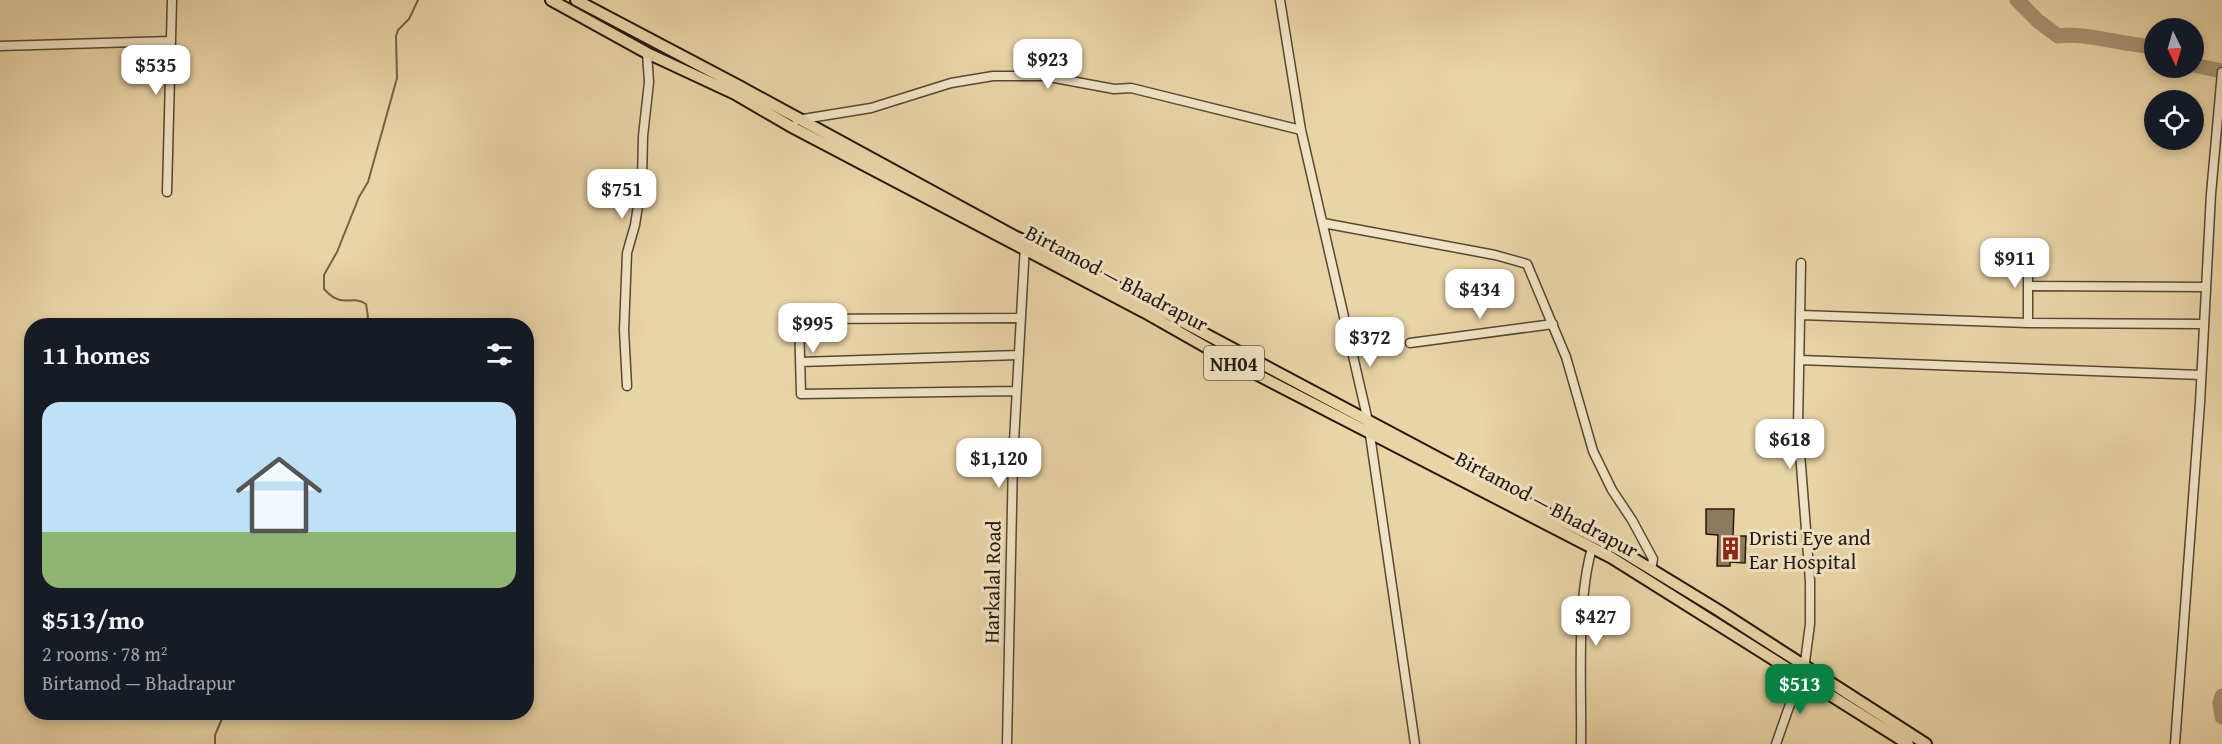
<!DOCTYPE html>
<html lang="en">
<head>
<meta charset="utf-8">
<style>
  body { margin:0; font-family:"Gentium Book Plus",serif; background:#20242c; color:#f1f3f6; height:100vh; display:flex; flex-direction:column; font-size:22px; white-space:nowrap }
  * { box-sizing:border-box; margin:0 }
  p { font-size:20px; color:#9ea1a6 }
  .icon { flex:none; width:33px; height:33px; fill:none; stroke:currentColor; stroke-width:2; stroke-linecap:round; stroke-linejoin:round }
  .map { position:relative; flex:1; overflow:hidden }
  .details { position:absolute; left:24px; top:318px; width:510px; height:402px; display:flex; flex-direction:column; background:#171b24; border-radius:24px; box-shadow:0 3px 9px #0003 }
  .details>* { flex:none }
  .needle { width:39px; rotate:175deg }
  .buttons { position:absolute; left:2144px; top:18px; display:grid; gap:12px }
  .buttons a { display:grid; place-items:center; width:60px; height:60px; border-radius:50%; background:#171b24; box-shadow:0 3px 9px #0003; font-size:30px }
  .price { position:absolute; translate:-50% -51px; padding:0 14px; border-radius:12px; background:#fff; color:#222; font-size:20px; line-height:39px; filter:drop-shadow(0 2px 3px #0008) }
  .price::after { content:''; position:absolute; left:50%; top:36px; width:18px; height:14px; margin-left:-9px; background:inherit; clip-path:polygon(0 0,100% 0,50% 100%) }
  .price.current { background:#0b8043; color:#fff }
  ul { padding:0; list-style:none }
  li { display:grid; align-content:center; gap:12px; height:318px; padding:0 18px }
  li span { display:grid; place-items:center; height:186px; border-radius:18px; color:#555 }
  li>.icon { margin-inline-start:auto }
  span .icon { width:108px; height:108px; fill:#fffc; stroke-width:1 }
  li b { font-size:26px }
  h2 { display:flex; justify-content:space-between; align-items:center; height:72px; padding:0 18px; font-size:26px }
  .map>svg:first-child { display:block }
</style>
</head>
<body>
<div class="map">
<svg width="2222" height="744" viewBox="0 0 2222 744">
  <rect width="100%" height="100%" fill="#e9d4a6"/>
  <filter id="stains"><feTurbulence type="fractalNoise" baseFrequency=".00333" numOctaves="4"/><feColorMatrix values="0 0 0 0 .2 0 0 0 0 .09 0 0 0 0 .02 0 0 0 .5 -.17"/></filter>
  <radialGradient id="worn" r=".72"><stop offset=".6" stop-color="#630" stop-opacity="0"/><stop offset="1" stop-color="#630" stop-opacity=".3"/></radialGradient>
  <g fill="none" stroke-linecap="round" stroke-linejoin="round">
    <path stroke="#73624a" stroke-width="2" d="M364,326L368,317L366,304C351,294 343,310 324,289V275L337,252L359,197L368,182L397,78L396,36L398,30L409,19L418,0
      M215,744V735L225,712"/>
    <path stroke="#a79472" stroke-width="15" d="M2017,0L2038,21L2058,36C2090,32 2122,46 2154,46
      M2193,65L2222,71
      M2222,696L2220,703L2222,717"/>
  </g>
  <path fill="#8b7a5d" stroke="#26180e" stroke-width="1.5" d="M1706,509H1734L1733,536H1746L1745,563L1730,562V566H1717L1718,535L1706,534Z"/>
  <g fill="none" stroke-linecap="round" stroke-linejoin="round">
    <defs>
      <path id="minor" d="M1280,0L1301,130L1368,421L1415,744
        M0,46L171,41
        M797,120L871,108L951,83L993,76H1044L1114,89L1131,88L1301,130
        M167,192L172,0
        M1323,223L1495,255L1527,264L1566,357L1593,451L1612,490L1632,520L1653,559L1651,569
        M2028,255V323
        M2028,286L2205,287
        M1801,315L2028,323L2203,324
        M1410,343L1553,324
        M1800,360L2201,375
        M800,362L1018,355
        M627,386L624,330L627,253L635,225L642,180L643,136L649,82L647,53
        M1016,391L801,394L799,319L1020,318
        M1007,744L1013,459L1025,245
        M1581,744C1582,684 1576,604 1592,548
        M1776,744L1789,707L1803,677L1810,624V581L1798,427L1801,263
        M2175,744L2200,403L2211,194L2222,72"/>
      <path id="major" d="M551,0L647,53L735,94L790,126L1144,312L1225,358L1612,558L1908,744
        M576,0L739,86L1014,236L1059,256L1459,469L1618,549L1718,610L1926,744"/>
    </defs>
    <use href="#minor" stroke="#574734" stroke-width="11"/>
    <use href="#major" stroke="#26180e" stroke-width="14"/>
    <use href="#minor" stroke="#f1e3c5" stroke-width="8"/>
    <use href="#major" stroke="#e9d4a6" stroke-width="10"/>
  </g>
  <defs>
    <symbol id="building-bare" viewBox="-9 -9 18 18"><path d="M-4-6H4V6H1V3H-1V6H-4ZM-2.5-4.3h1.7v1.8h-1.7ZM.8-4.3h1.7v1.8H.8ZM-2.5-1h1.7V.8h-1.7ZM.8-1h1.7V.8H.8Z" fill="#8f2418" stroke="#f1e3c5" stroke-width="2.5" paint-order="stroke"/></symbol>
  </defs>
  <g fill-rule="evenodd">
    <use href="#building-bare" x="1714" y="532" width="33" height="33"/>
  </g>
  <g text-anchor="middle" dominant-baseline="central" stroke-width="6" stroke-linejoin="round" paint-order="stroke">
    <rect fill="#f1e3c5" stroke="#635545" stroke-width="1.5" x="1204" y="346" width="60" height="34" rx="4.5"/>
    <g font-size="20" font-weight="bold" fill="#26180e">
      <text x="1234" y="363">NH04</text>
    </g>
    <g font-size="21" fill="#26180e" stroke="#f1e3c5">
      <text transform="translate(1117 278) rotate(28)">Birtamod — Bhadrapur</text>
      <text transform="translate(1547 504) rotate(28)">Birtamod — Bhadrapur</text>
      <text transform="translate(992 582) rotate(-89)">Harkalal Road</text>
    </g>
    <g font-size="21" fill="#26180e" stroke="#f1e3c5" text-anchor="start">
      <text x="1749" y="537">Dristi Eye and<tspan x="1749" dy="24">Ear Hospital</tspan></text>
    </g>
  </g>
  <rect width="100%" height="100%" filter="url(#stains)"/>
  <rect width="100%" height="100%" fill="url(#worn)"/>
</svg>
<div class="buttons">
<a><svg class="needle" viewBox="-14 -14 28 28"><path d="M0-13l5 13h-10z" fill="#e53935"/><path d="M0 13l5-13h-10z" fill="#9ea1a6"/></svg></a>
<a><svg class="icon" aria-label="locate" viewBox="0 0 24 24"><circle cx="12" cy="12" r="6"/><path d="M12 2v4M12 18v4M2 12h4M18 12h4"/></svg></a>
</div>
<b class="price" style="left:1048px;top:90px">$923</b>
<b class="price" style="left:156px;top:96px">$535</b>
<b class="price" style="left:622px;top:220px">$751</b>
<b class="price" style="left:2015px;top:289px">$911</b>
<b class="price" style="left:1480px;top:320px">$434</b>
<b class="price" style="left:813px;top:354px">$995</b>
<b class="price" style="left:1370px;top:368px">$372</b>
<b class="price" style="left:1790px;top:470px">$618</b>
<b class="price" style="left:999px;top:489px">$1,120</b>
<b class="price" style="left:1596px;top:647px">$427</b>
<b class="price current" style="left:1800px;top:715px">$513</b>
<section class="details">
<h2>11 homes<svg class="icon" aria-label="filters" viewBox="0 0 24 24"><path d="M4 7h16M4 17h16"/><circle cx="9" cy="7" r="2"/><circle cx="15" cy="17" r="2"/></svg></h2>
<ul>
<li><span style="background:linear-gradient(#bfe0f5 70%,#8fb573 0)"><svg class="icon" aria-label="home" viewBox="0 0 24 24"><path d="M3 11l9-7 9 7M6 9v11h12V9"/></svg></span><div><b>$513/mo</b><p>2 rooms · 78 m²</p><p>Birtamod — Bhadrapur</p></div></li>
</ul>
</section>
</div>
</body>
</html>
